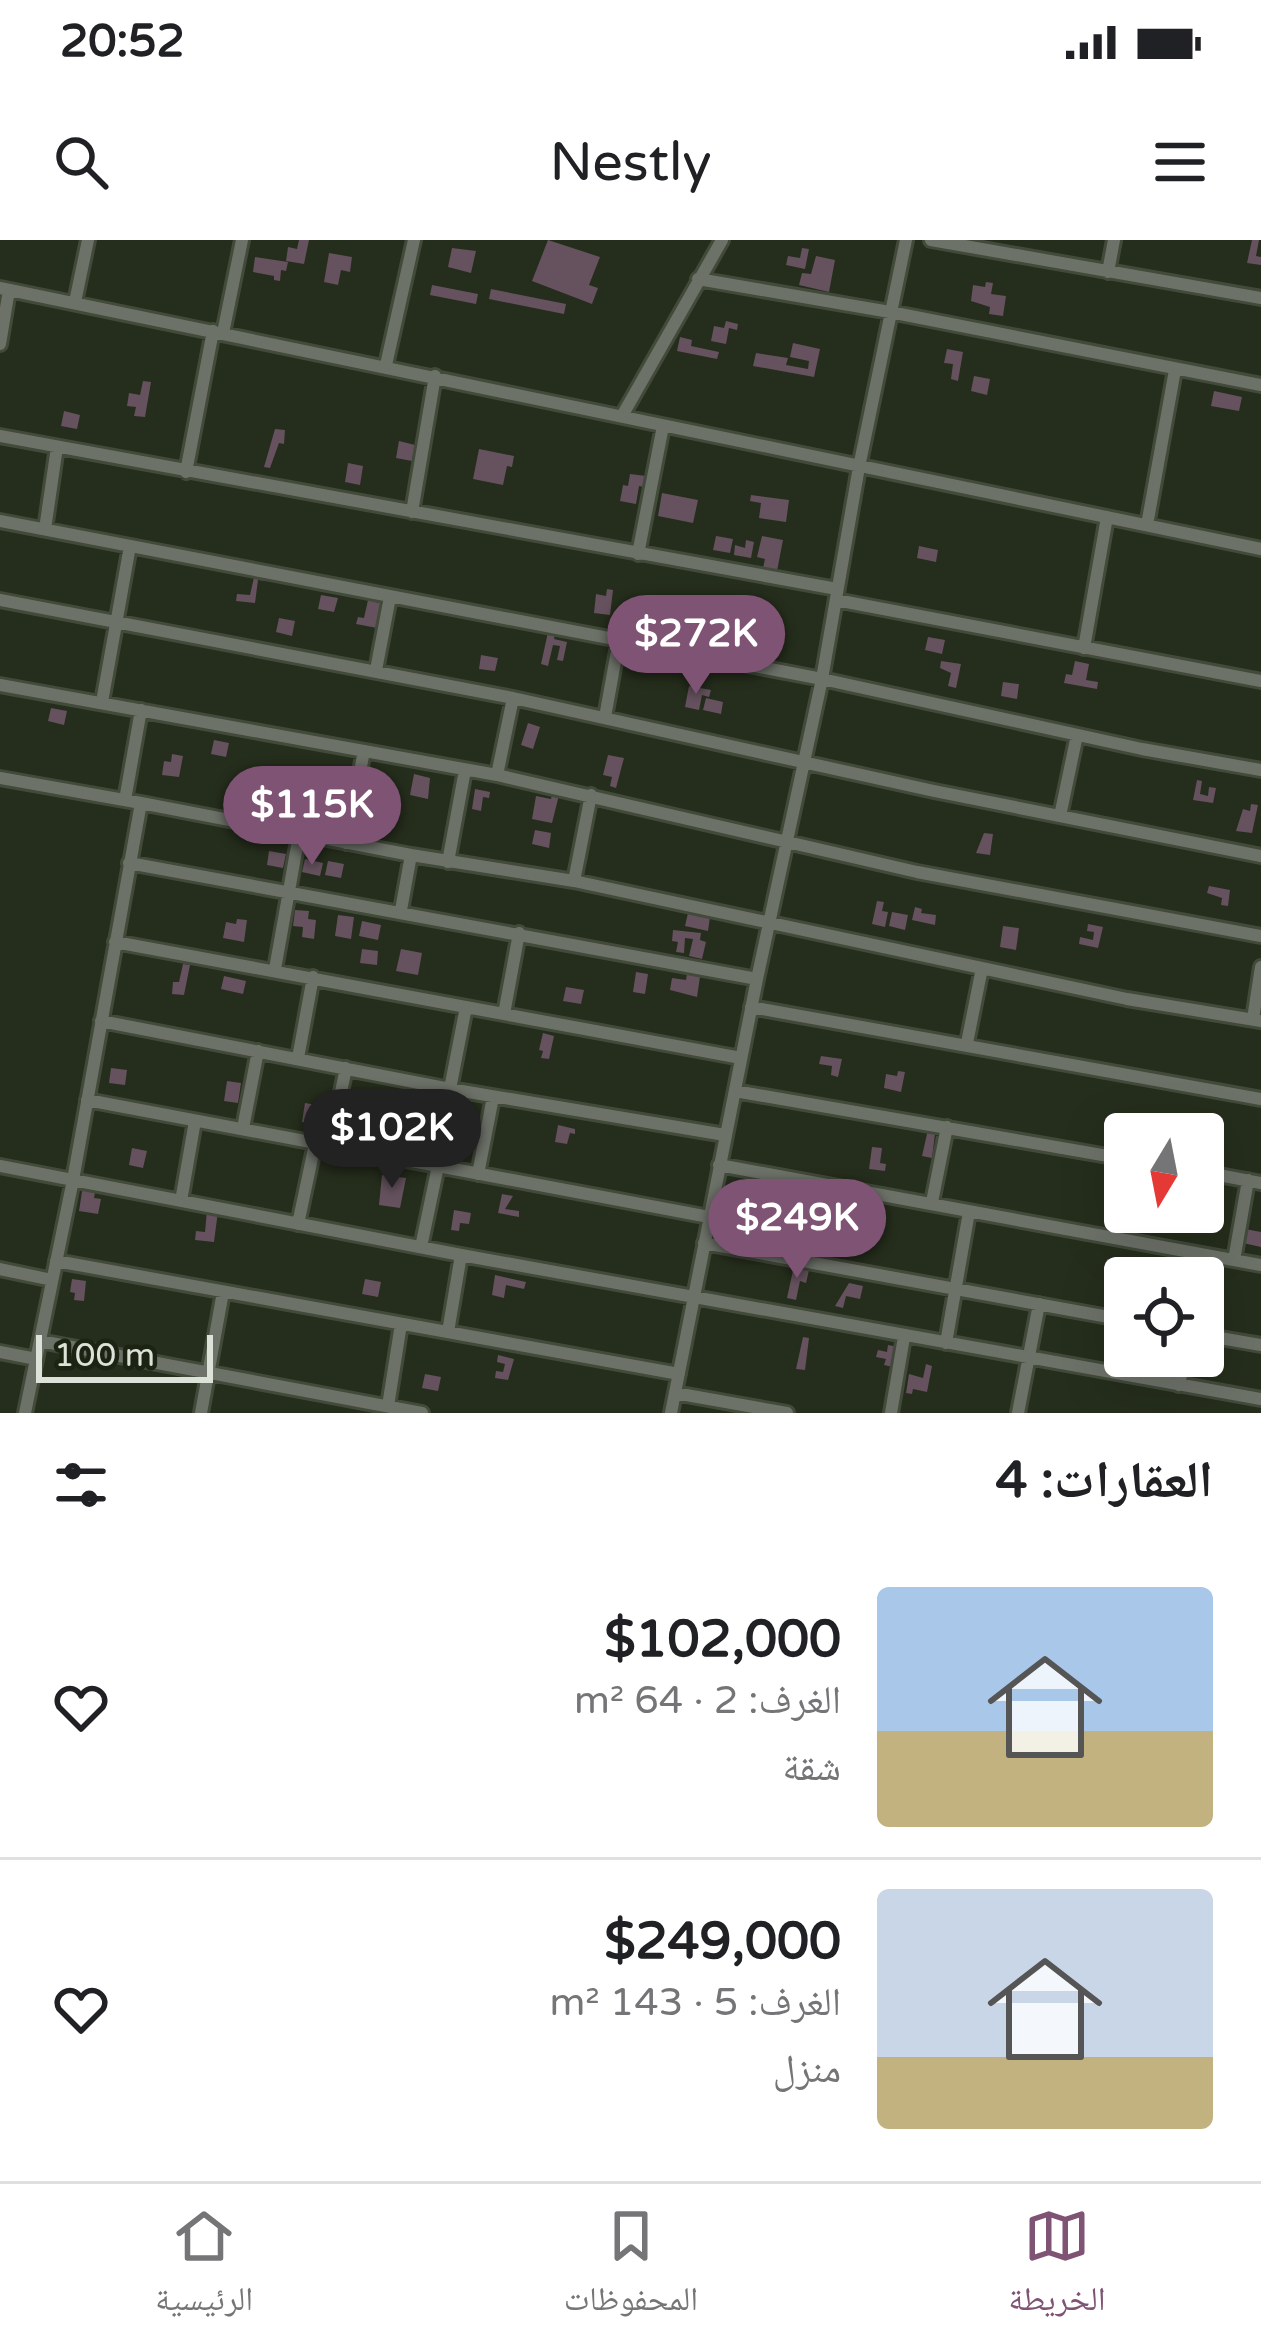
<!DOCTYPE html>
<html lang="ar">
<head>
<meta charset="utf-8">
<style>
  body { margin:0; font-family:"Varela Round","Noto Naskh Arabic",sans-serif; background:#f2f2f2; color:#202124; direction:rtl; height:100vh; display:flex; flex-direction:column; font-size:45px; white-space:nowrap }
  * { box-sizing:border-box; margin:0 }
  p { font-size:39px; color:#757577 }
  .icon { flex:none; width:66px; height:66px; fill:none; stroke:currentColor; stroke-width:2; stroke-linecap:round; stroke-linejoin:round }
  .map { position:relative; height:1173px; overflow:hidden; direction:ltr }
  .drawer { display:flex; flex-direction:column; background:#fff; flex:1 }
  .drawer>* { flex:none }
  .needle { width:78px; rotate:190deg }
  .buttons { position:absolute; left:1104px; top:873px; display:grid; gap:24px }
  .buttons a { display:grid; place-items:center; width:120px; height:120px; border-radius:12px; background:#fff; box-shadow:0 12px 48px #0002; font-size:60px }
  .scale { position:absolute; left:36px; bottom:30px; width:177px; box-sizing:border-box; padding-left:12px; border:6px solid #dce2d7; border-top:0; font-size:33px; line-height:42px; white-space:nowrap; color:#dce2d7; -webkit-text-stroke:9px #1b2413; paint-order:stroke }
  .price { position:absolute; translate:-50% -102px; padding:0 27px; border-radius:42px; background:#7f5374; color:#fff; font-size:39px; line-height:78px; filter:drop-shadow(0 3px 6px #0008) }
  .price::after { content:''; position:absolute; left:50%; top:72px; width:36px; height:27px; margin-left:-18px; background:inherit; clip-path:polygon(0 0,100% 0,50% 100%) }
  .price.active { background:#222; color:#fff }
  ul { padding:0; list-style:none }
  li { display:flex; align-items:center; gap:36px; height:300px; padding:0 48px }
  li+li { border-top:3px solid #e0e0e0 }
  li span { display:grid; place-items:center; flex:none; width:336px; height:240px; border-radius:12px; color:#555 }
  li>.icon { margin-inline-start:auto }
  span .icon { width:144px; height:144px; fill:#fffc; stroke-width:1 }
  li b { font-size:51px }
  h2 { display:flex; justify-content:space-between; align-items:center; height:144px; padding:0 48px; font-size:51px }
  .status { display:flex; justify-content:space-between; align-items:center; height:84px; padding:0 60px; background:#fff; direction:ltr }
  .status svg { height:33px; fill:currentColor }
  header { display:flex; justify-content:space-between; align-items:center; height:156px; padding:0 48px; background:#fff; font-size:54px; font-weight:600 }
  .tabs { display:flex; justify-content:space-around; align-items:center; height:168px; border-top:3px solid #e0e0e0; background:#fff; font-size:33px; color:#757577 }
  .tabs a { display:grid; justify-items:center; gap:6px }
  .tabs .active { color:#7f5374 }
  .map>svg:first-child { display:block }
</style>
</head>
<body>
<div class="status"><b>20:52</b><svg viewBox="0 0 49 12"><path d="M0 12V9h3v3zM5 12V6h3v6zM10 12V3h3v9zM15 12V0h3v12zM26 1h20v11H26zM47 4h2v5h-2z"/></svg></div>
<header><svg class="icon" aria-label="menu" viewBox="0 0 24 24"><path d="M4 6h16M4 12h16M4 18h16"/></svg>Nestly<svg class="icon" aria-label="search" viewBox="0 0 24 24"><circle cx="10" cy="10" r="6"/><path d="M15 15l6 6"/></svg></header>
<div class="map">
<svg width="1261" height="1173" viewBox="0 0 1261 1173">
  <rect width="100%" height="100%" fill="#252d1c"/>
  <path fill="#65525e" d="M299,0H309L304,24L286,21L288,7L297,9Z
    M548,0L600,17L589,45L598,48L592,64L532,41Z
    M1252,0H1259L1256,16L1261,17V25L1247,23Z
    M452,8L476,11L471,33L448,27Z
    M802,8L809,9L805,29L786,25L788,16L800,18Z
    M329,13L352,17L350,32L341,30L338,45L324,42Z
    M816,16L835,20L829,52L799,45L802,33L811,34Z
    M255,17L288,22L286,31L281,30L280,41L274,40V36L253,32Z
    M986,42L993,43L991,54L1006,56L1003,76L989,74L990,67L971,61L973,45L985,47Z
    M432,45L478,54L476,64L430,55Z
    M491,49L566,64L564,74L489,59Z
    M726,81L738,84L737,90L729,88L726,104L711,101L714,86L724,88Z
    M680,97L692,100L691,106L719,112L717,119L677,111Z
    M793,103L820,109L814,137L753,126L756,113L788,118L786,125L808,129L809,121L790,117Z
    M947,109L963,112L958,141L951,139L953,124L944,123Z
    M974,136L990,139L987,155L971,151Z
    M143,141L151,142L145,177L134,176L136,167L127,166L129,153L140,155Z
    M1214,151L1242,157L1239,171L1211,166Z
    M64,171L80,175L77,189L61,186Z
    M275,189L285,190L284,204L279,203L270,228L264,227Z
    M399,201L415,205L412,221L396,218Z
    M479,209L514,216L512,227L507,226L503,245L473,239Z
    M348,223L363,226L360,245L345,242Z
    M630,234L646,236L644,247L639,246L636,264L620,261L623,245L628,246Z
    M662,253L698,260L693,283L658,276Z
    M751,255L789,260L786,282L759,278L761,263L750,261Z
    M716,296L733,299L730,313L713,310Z
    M762,296L783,300L777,331L763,328L765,319L757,317Z
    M746,300L754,302L751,318L734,315L735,305L745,308Z
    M919,306L938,310L936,322L917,318Z
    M255,333L266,334V341L258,340L255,363L236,361L237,354L250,355Z
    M607,349L613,350L610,375L594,373L596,354L606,356Z
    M321,355L338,358L334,372L318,369Z
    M368,360L383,364L377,388L356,384L358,377L364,378Z
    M279,378L295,381L292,396L276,392Z
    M550,383L557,385L554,399L567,402L563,421L557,420L560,406L553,405L548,426L541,424Z
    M928,397L945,400L942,414L925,410Z
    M481,415L498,418L495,431L479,429Z
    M941,421L961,424L956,448L948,446L951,433L940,428Z
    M1075,421L1089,424L1086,440L1098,442L1097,449L1064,443L1066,434L1072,435Z
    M1003,442L1019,444L1017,459L1001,456Z
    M689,446L711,450L709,457L702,455L699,470L685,467Z
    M706,458L723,462L721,474L703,470Z
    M51,468L67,471L64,485L48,481Z
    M528,483L540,487L533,509L521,505Z
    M214,500L229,503L226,517L211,514Z
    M172,514L183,516L179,537L162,535L164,521L171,522Z
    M608,515L624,518L616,548L610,546L612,537L603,535Z
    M414,534L430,538L428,559L410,555Z
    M1197,540L1202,541L1200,554L1208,556L1209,547L1216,548L1213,563L1193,560Z
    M475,549L490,552L489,558L483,557L481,571L472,569Z
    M553,550L560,551L552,583L532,579L536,556L551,559Z
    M1251,564L1258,565L1252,593L1236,591L1243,569L1250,571Z
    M535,590L551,593L549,608L532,604Z
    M984,593L993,594L990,615L976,613Z
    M269,611L286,614L283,628L267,625Z
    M305,619L323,623L320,636L302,632Z
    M328,621L344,624L341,638L325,635Z
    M1209,646L1230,650L1228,666L1221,665L1222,658L1207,653Z
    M877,661L884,662L882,671L888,672L885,687L872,684Z
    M915,667L922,669L921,673L936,675L935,685L912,680Z
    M295,670L309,671L308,679L316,680L314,699L302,697L303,687L293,686Z
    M892,672L908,675L905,690L889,686Z
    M688,673L710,677L708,691L685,686Z
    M338,675L354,677L351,699L335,696Z
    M237,679L247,680L244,702L223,698L226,682L236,684Z
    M362,681L381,685L378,700L359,696Z
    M1088,684L1103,687L1098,708L1079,704L1080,697L1093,700L1094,692L1087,691Z
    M1003,686L1019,688L1016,710L1000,707Z
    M673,690L701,693L700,700L706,702L702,719L689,716L693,699L685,698L684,713L676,712L678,702L672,701Z
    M362,709L378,711L377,725L360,723Z
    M401,709L422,713L418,735L396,731Z
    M183,724L190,725L184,755L172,754L173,742H179Z
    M688,727L701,730L697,757L670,750L672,738L686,740Z
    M636,732L648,734L645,754L633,752Z
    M224,736L246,741L243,754L221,749Z
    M566,747L584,750L581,764L563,761Z
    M543,793L554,796L549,819L541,818L543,811L539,810Z
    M821,816L842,819L838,837L831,835L832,826L819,824Z
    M111,828L127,830L125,845L109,843Z
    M898,831L905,832L901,852L884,848L886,834L897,836Z
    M227,841L241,843L238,863L224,861Z
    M305,863L323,866L320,885L302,882Z
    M558,885L575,889V894L570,893L567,904L555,902Z
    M929,885L936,886L932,918L922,916Z
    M872,907L882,908L880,923L886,924L885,931L869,929Z
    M132,908L147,911L143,928L129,925Z
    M382,935L406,938L400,968L379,965Z
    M83,945L96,947L94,958L101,959L98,974L79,971Z
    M502,954L513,956L505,969L519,971V977L498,973Z
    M207,970L218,971L214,1002L195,1000L196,991L205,992Z
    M454,970L471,973L469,984L460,983L459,991L451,990Z
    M1245,989L1261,992V1007L1243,1003Z
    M1107,1019L1124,1022L1121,1036L1104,1033Z
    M794,1026L809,1030L806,1043L800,1041L796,1060L787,1058Z
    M495,1035L526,1042L524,1049L506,1045L504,1058L492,1055Z
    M72,1039L86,1041L84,1061L74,1060L75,1053L70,1052Z
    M365,1039L381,1042L378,1057L362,1054Z
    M849,1043L863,1046L860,1059L846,1056L843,1068L835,1066Z
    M803,1097L809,1098L805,1130L796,1129Z
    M888,1105L898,1107L893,1127L884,1125L886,1119L876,1117L878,1110L887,1112Z
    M498,1115L514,1119L508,1140L495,1138L496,1131L503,1132L505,1124L497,1122Z
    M926,1124L932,1126L927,1152L913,1149L912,1154L906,1153L909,1134L923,1138Z
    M425,1134L441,1137L438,1151L422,1148Z"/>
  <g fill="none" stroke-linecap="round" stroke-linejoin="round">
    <defs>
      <path id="minor" d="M931,0L1261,58
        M1108,32L1114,0
        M698,39L890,72L1261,145
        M0,48L1261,309
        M75,62L88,0
        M223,93L242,0
        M0,104L9,50
        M386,125L414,0
        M622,176L722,0
        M0,196L837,349
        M186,232L213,91
        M412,272L435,136
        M0,281L822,439L1142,509L1261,530
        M1147,285L1175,130
        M45,289L57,207
        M638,314L663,186
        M0,360L513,458L934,551L1261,616
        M836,360L1261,441
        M1084,408L1107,277
        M376,430L390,357
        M0,445L497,535L917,632L1261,696
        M102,462L130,306
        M605,477L619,400
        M497,535L513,458
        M0,538L141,563
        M125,560L141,470
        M1060,576L1077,495
        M346,603L364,511
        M448,622L465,530
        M129,623L757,739
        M574,641L591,555
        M401,670L411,615
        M115,702L741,818
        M275,729L299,595
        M751,767L1261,859
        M504,774L519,693
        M1253,779L1261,727
        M101,781L450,849L725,895
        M967,803L982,728
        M298,818L313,737
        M450,849L466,767
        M735,851L1125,919
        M87,860L709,977
        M243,888L258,811
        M330,905L346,828
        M719,925L1261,1025
        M0,926L461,1015L1261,1159
        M1203,932L1261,943
        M478,934L493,857
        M181,961L195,881
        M932,962L947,887
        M298,984L315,904
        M704,1003L1125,1080
        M421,1007L438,926
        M1234,1020L1248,940
        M56,1021L679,1134
        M0,1029L52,1040
        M1202,1038L1207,1015
        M448,1092L461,1015
        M1203,1095L1261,1105
        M40,1101L422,1173
        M946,1103L969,972
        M0,1112L36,1119
        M1179,1145L1185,1116
        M675,1153L787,1173
        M388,1166L401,1084
        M25,1173L73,940L141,563L411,615L574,641L1127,759L1261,781
        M201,1173L223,1052
        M671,1173L757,739L822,439L859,227L906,0
        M891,1173L904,1097
        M1018,1173L1039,1064"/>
    </defs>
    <use href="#minor" stroke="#424a3a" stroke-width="18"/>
    <use href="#minor" stroke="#6d7269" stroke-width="12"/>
  </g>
</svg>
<div class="buttons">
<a><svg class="needle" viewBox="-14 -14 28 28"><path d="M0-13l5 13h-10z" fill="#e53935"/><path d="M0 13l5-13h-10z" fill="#757577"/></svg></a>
<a><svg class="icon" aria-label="locate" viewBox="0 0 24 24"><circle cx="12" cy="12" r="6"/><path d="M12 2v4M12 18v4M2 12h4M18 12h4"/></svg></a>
</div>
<div class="scale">100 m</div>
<b class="price" style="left:696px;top:457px">$272K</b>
<b class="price" style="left:312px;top:628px">$115K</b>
<b class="price active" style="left:392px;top:951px">$102K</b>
<b class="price" style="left:797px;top:1041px">$249K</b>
</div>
<section class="drawer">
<h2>العقارات: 4<svg class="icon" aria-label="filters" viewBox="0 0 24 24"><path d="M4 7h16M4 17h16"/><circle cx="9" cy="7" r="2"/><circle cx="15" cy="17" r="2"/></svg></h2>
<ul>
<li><span style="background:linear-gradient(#a9c7e8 60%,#c2b280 0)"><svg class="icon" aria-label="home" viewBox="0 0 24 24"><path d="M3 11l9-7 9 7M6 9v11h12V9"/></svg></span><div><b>$102,000</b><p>الغرف: 2 · 64 m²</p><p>شقة</p></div><svg class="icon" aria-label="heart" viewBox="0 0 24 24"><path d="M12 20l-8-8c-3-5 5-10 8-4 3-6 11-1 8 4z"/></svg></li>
<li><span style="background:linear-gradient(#c9d6e8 70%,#c2b280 0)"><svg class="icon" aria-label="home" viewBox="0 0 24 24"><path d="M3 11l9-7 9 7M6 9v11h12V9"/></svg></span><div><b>$249,000</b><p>الغرف: 5 · 143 m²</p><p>منزل</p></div><svg class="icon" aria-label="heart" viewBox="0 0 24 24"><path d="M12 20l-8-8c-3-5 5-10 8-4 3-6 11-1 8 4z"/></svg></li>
</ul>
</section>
<nav class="tabs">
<a class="active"><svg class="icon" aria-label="map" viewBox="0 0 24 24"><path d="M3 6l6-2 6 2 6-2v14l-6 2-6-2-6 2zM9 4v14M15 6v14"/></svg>الخريطة</a>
<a><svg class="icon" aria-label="saved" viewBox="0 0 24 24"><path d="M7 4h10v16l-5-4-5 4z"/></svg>المحفوظات</a>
<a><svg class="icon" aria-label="home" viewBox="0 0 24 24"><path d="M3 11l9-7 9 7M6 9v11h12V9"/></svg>الرئيسية</a>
</nav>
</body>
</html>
